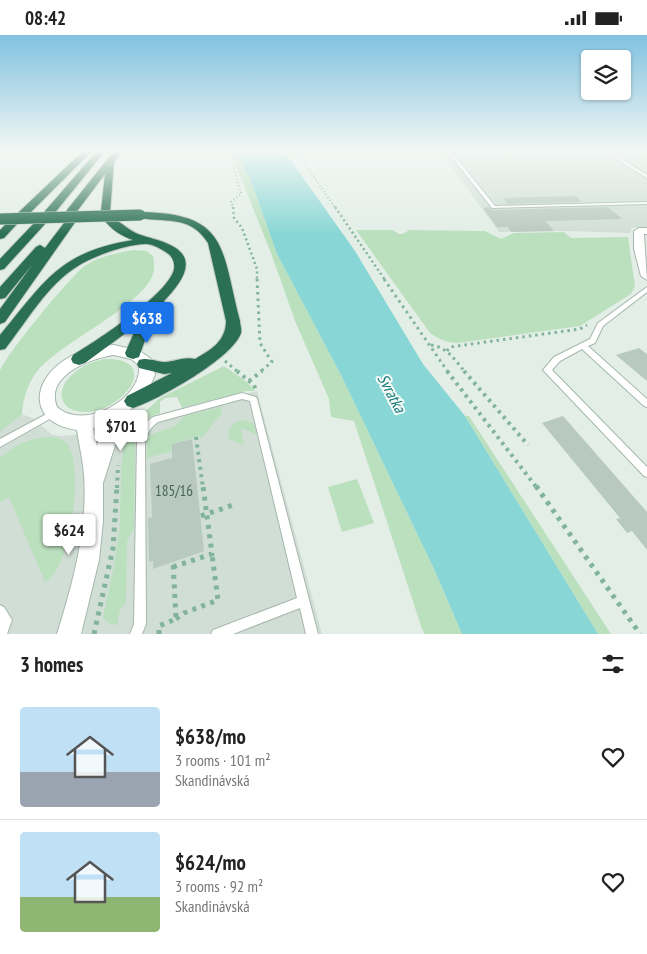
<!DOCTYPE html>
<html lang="en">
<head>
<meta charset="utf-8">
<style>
  body { margin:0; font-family:"PT Sans Narrow",sans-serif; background:#f2f2f2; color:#222; height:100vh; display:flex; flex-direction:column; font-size:19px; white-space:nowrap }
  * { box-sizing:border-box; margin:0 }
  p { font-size:16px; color:#767676 }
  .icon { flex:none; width:28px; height:28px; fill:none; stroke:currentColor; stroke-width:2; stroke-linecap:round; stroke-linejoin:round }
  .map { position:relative; height:599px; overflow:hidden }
  .drawer { display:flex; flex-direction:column; background:#fff; flex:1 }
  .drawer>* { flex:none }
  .fabs { position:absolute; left:581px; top:15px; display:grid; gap:10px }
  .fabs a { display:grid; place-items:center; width:50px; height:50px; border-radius:5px; background:#fff; box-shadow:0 1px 4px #0004; font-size:25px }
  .price { position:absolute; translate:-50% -42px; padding:0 11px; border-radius:5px; background:#fff; color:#222; font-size:16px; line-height:32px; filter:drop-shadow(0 1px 2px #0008) }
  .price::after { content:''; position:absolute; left:50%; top:30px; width:15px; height:11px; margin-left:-8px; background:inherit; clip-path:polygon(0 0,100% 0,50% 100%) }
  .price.current { background:#1a73e8; color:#fff }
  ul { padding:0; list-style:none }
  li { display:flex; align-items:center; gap:15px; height:125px; padding:0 20px }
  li+li { border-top:1px solid #e0e0e0 }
  li span { display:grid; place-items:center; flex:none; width:140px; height:100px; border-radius:5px; color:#555 }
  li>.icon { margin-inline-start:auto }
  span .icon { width:60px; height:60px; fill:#fffc; stroke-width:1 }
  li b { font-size:21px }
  h2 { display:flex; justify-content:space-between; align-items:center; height:60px; padding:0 20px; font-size:21px }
  .status { display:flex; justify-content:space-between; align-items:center; height:35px; padding:0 25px; background:#fff; direction:ltr }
  .status svg { height:14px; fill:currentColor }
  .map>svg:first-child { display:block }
</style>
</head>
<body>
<div class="status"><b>08:42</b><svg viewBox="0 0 49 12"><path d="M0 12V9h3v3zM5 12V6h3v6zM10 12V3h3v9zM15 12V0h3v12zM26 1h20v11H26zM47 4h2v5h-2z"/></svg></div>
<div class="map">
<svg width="647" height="599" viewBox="0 0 647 599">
  <rect width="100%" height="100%" fill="#e3eee7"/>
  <path fill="#d1ded6" d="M440,116H647V193H632L630,198L567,196L499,197Z
    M257,356L322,599H0V377L12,376L33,383L51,399L59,401L90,399L108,393L138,377L153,381Z"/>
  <path fill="#bbe0be" d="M230,116H234L250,143L277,219L341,340L435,536L462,599H425L422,594L354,386L331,382L329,364L295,286L271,218Z
    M356,195H393L399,199H403L409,195L485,196L501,204L514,198L564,197L571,203L628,202L635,251L631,259L580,291L458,308C447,308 438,304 430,298Z
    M133,215L146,216L153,221C154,227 155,233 153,239C143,270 64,306 39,334C28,347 23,363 22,379L0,397C0,383 0,347 0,336C4,322 73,238 86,230C101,221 117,218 133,215Z
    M105,324C163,323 123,377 86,377C58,377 54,354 74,338C83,330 94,326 105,324Z
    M224,331L247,347L255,356H246L182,373L177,362L165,363L160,367V378L147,383L135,401L134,494L127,506L126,569C117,574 120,581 117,590L110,589L103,583L114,530L120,491L121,434L125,403L139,382L160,363Z
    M221,372L222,378L201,404L200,401L172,409V416L147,423V401L175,391L185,381Z
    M465,381H469L611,599H598Z
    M246,385L254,389L258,400L241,393L244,411L228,403L229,395L235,387Z
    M55,402C60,404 65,405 68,410C84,433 71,535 45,547L9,462L0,467V423C16,409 33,401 55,402Z
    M357,444L374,488L342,497L328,452Z"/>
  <path fill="#88d6d5" d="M234,116H282L292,127L355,216L423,329L465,381L598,599H462L435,536L341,340L277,219L250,143Z"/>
  <path fill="#b8c9c0" d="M576,161L582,167L507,169L503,163Z
    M489,172L492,175L608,172L622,184L545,186L554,196L511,197L508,192H497L483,173Z
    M639,313L647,319V346L616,320Z
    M563,381L647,477V515L632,496L627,498L616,484L620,483L542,388Z
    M192,404L204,516L153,534V526L149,527L148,483L152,482L150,429L172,423V409Z"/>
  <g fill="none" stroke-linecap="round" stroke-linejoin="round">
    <defs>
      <path id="lane" d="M447,116H451L495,171L647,167V169L492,173Z
        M604,116H609L647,140V143Z
        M647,252V257L603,291L595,308L588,311L647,364V372L644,371L582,314L560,326L552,335L647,432V442L644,441L543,335L554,322L590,304L598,288Z
        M242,358L256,362L257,364L318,599H306L300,573L233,599H211L213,595L297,563L250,366L242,364L158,387C151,392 147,398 145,407L146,589L142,599H130L134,589L137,407C139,396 144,388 153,382Z
        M52,376L55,377L56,379L55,381L0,412V404Z
        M0,570L4,572L12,585L7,599H0Z"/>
      <path id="street" d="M639,193H647V199H644L647,245L641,241L634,214V196Z
        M114,310L140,316L151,324L155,340L147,357L136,370L125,379L103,448V486L99,525L81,599H57C73,548 88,494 84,440C83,425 79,410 77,395C31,389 29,350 63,326C78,316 97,312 114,310ZM114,320L131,324L139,330C143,365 83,396 57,372C44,340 92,323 114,320ZM104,390L97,411L93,393Z"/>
      <path id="highway" d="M83,116H92L27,181H19L18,179L19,177Z
        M97,116H105L53,180H45L44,178L45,176Z
        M114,116H122L114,127L110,178L106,179L101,176L105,139L75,179H67L66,177L67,175Z
        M140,177C229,178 221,214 240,286C240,290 242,294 241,298C233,323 158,365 133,373L127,371L124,366L127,361L172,338L164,339L139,333L137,329L139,325C148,322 154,326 163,327C174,327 184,321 195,324C211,315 226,306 226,286L208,208C189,178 164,189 136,182L135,180L136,178Z
        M109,182C118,184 128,195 138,199C148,203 158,204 168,209C201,223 181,248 164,266L165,268L148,297L139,322L133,324L127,322L125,318L138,289L85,328L79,330L73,328L71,324L73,320C96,306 169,259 174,234C175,227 172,221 167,218C162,214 152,209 146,209C128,209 93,221 78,231C47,250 27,286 5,314L0,315V300C45,246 59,217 133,205C121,201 112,195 104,185Z
        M71,183L76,186L5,287L0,289V274L32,230L5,263L0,264V252L36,212L40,210L45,213L67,184Z
        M41,184L45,185L46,187L45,189L4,234L0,235V224L37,185Z
        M13,185L18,188L4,203L0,204V195L9,186Z"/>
    </defs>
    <use href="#lane" stroke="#a5b7ad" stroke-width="2"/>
    <use href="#street" stroke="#a5b7ad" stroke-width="2"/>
    <use href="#highway" stroke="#c1cac6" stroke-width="2"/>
    <path stroke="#81b49b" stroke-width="2" stroke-dasharray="1 2.5" stroke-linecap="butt" d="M296,116L336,174
      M233,130L241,159L231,167L234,174"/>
    <path stroke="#81b49b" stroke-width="2.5" stroke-dasharray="2 3" stroke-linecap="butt" d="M233,172L234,183L242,193L257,234V245
      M335,172L385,245"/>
    <path stroke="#81b49b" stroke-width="3" stroke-dasharray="2.5 4" stroke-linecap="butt" d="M257,244L260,308L272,327L260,337
      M384,244L448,337
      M431,310C447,312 455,325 465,337
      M447,316L450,312L580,294L587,290
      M225,326L238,337"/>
    <path stroke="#81b49b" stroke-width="4" stroke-dasharray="3 4.5" stroke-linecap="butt" d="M237,336L254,350L256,356
      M447,336L537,453
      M464,336L528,410
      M249,346L262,336
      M196,402L203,453
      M117,453L118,430"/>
    <path stroke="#81b49b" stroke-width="5" stroke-dasharray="4 5.5" stroke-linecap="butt" d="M536,451L640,599
      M201,481L233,470
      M173,532L212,519L203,451
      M176,584L184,578L218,565L212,519
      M94,599L113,513L117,451
      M159,599V591L176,584L173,527"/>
    <use href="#lane" fill="#fff" fill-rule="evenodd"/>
    <use href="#street" fill="#fff" fill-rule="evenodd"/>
    <use href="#highway" fill="#2b6f55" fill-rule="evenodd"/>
    <defs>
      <path id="highway-bridge" d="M0,184L140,180"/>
    </defs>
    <use href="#highway-bridge" stroke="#c1cac6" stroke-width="12" stroke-linecap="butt"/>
    <use href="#highway-bridge" stroke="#2b6f55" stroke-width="11"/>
  </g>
  <linearGradient id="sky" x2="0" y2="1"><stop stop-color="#81c2e0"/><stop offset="0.58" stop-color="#f2f7f4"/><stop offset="1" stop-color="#f2f7f4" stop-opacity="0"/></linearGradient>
  <rect width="647" height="200" fill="url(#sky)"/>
  <g text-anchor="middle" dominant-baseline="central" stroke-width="4" stroke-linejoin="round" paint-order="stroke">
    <g font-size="15" fill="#476356">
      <text x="174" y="455">185/16</text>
    </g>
    <g font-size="16" font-style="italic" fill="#177b7b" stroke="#f4faf6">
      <text transform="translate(392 358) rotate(62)">Svratka</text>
    </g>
  </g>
</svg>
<div class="fabs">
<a><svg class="icon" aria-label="layers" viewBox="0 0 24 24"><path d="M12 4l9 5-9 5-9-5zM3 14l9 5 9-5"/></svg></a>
</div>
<b class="price current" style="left:147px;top:309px">$638</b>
<b class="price" style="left:121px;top:417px">$701</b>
<b class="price" style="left:69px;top:521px">$624</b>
</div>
<section class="drawer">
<h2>3 homes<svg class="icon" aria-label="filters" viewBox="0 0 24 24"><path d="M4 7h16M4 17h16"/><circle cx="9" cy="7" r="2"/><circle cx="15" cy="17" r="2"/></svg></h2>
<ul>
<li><span style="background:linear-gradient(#bfe0f5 65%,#9aa5b1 0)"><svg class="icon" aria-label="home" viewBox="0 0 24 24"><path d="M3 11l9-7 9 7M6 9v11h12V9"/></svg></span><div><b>$638/mo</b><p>3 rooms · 101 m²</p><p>Skandinávská</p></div><svg class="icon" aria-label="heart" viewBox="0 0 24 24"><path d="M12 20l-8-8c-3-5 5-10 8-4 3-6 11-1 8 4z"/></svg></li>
<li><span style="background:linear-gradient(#bfe0f5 65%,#8fb573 0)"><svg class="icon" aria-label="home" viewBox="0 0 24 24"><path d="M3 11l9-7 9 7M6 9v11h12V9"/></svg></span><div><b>$624/mo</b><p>3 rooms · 92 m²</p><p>Skandinávská</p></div><svg class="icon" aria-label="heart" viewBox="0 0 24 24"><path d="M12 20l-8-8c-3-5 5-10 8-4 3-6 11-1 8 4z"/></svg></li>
</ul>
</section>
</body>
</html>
